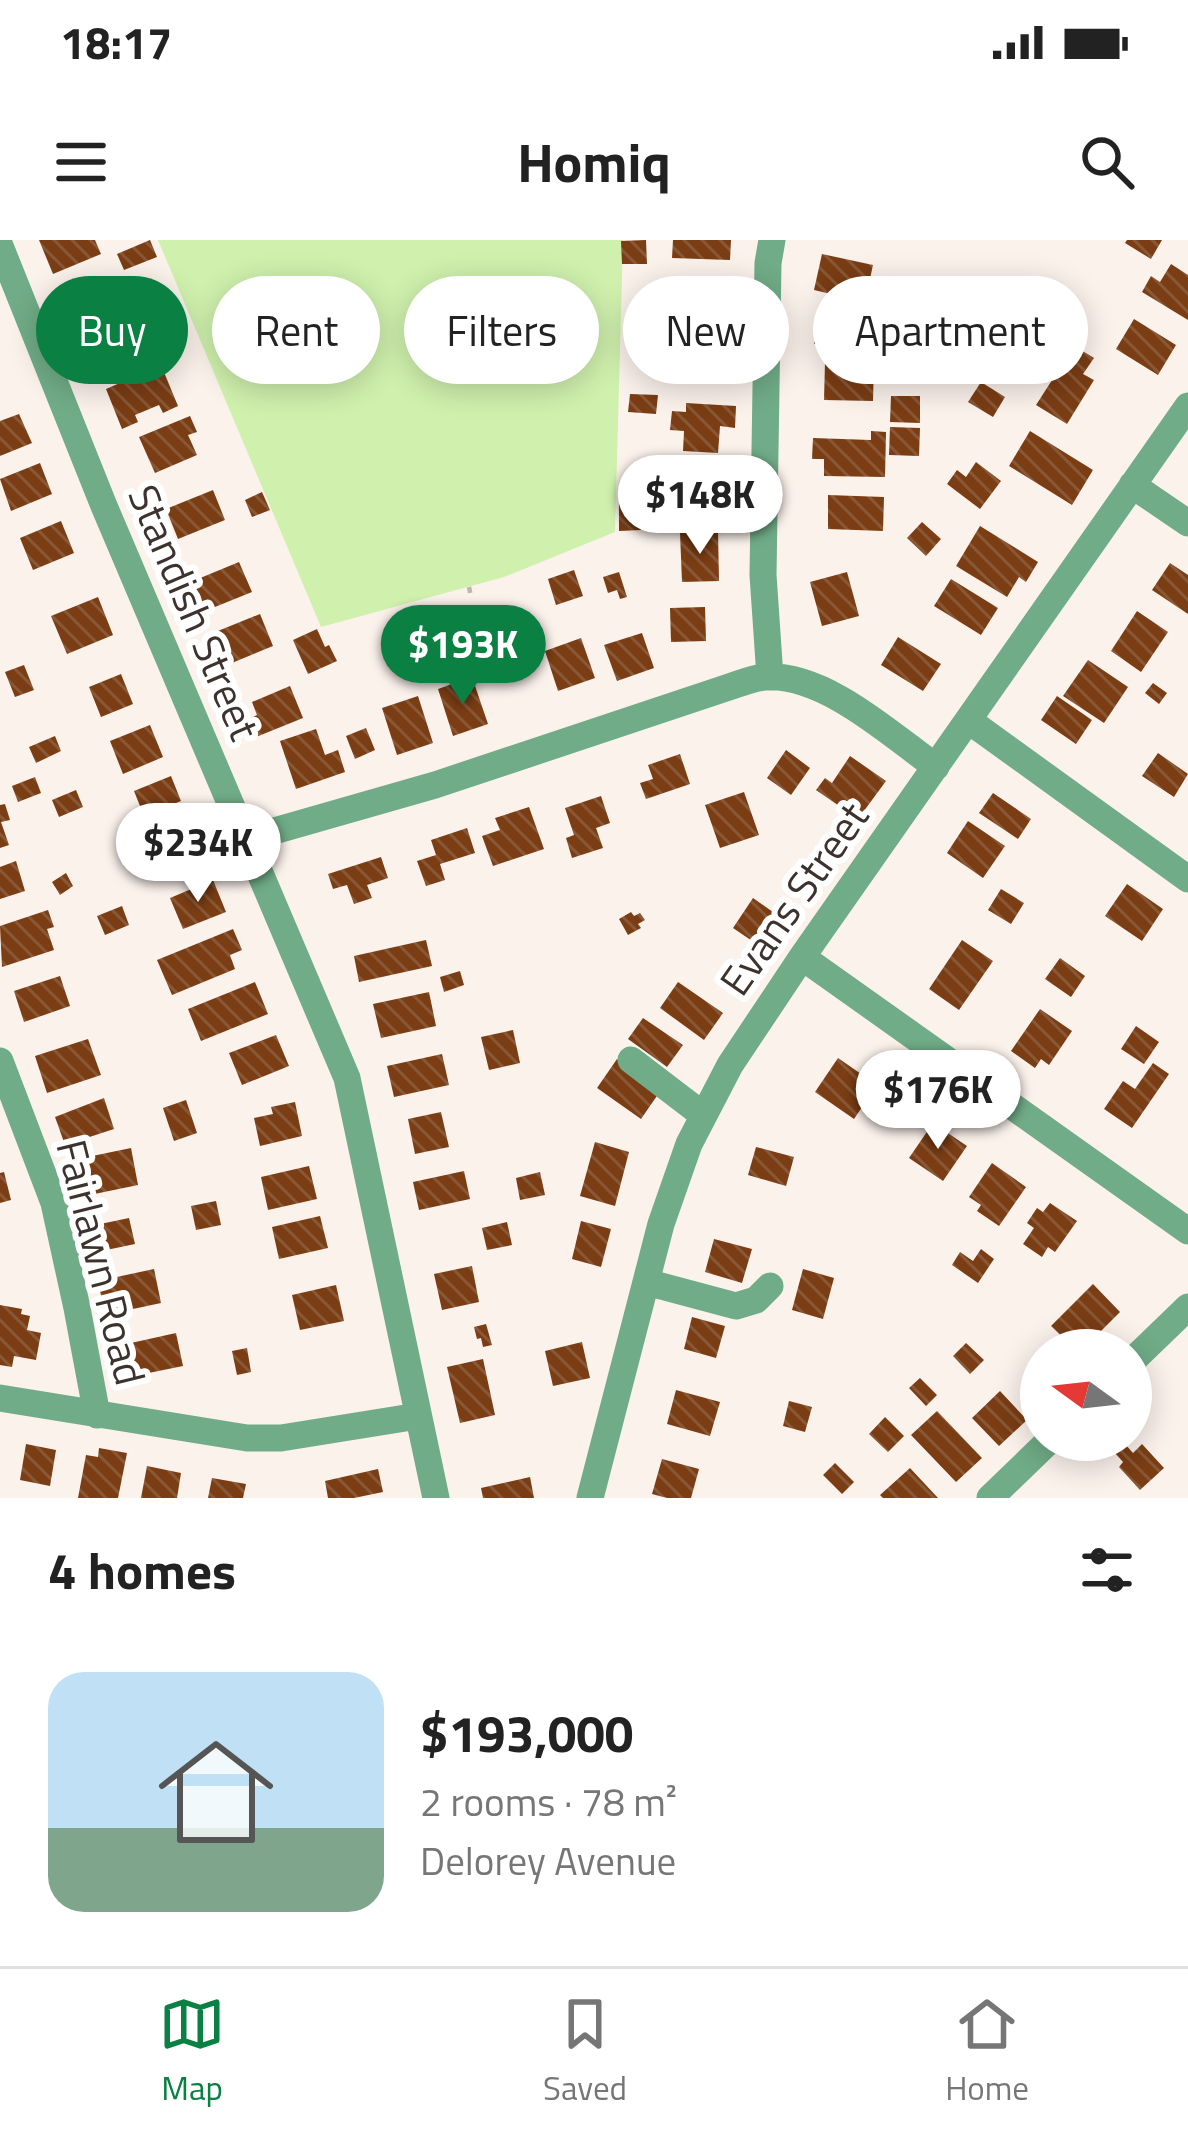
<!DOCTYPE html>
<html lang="en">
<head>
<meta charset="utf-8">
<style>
  body { margin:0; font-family:"Titillium Web",sans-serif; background:#f6f6f6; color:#222; height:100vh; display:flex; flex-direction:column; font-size:45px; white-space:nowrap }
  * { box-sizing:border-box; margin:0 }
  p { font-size:39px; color:#767676 }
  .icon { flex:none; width:66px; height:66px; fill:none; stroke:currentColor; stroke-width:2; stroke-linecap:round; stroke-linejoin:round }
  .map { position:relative; height:1258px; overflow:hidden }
  .details { display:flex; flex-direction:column; background:#fff; flex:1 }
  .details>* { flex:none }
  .guide { position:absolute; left:36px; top:36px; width:1116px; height:108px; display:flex; gap:24px }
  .needle { width:78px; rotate:285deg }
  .fabs { position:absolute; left:1020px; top:1089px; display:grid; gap:24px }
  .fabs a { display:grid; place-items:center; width:132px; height:132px; border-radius:50%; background:#fff; box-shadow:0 6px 30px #0003; font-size:60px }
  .price { position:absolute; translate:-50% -102px; padding:0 27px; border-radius:42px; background:#fff; color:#222; font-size:39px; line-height:78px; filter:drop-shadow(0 3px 6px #0008) }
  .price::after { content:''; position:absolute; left:50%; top:72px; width:36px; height:27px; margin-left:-18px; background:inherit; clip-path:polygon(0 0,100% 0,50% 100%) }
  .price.selected { background:#0b8043; color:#fff }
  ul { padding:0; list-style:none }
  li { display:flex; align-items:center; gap:36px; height:300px; padding:0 48px }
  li+li { border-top:3px solid #e0e0e0 }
  li span { display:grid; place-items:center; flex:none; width:336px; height:240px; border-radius:36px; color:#555 }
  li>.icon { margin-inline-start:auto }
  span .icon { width:144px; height:144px; fill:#fffc; stroke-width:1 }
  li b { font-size:51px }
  h2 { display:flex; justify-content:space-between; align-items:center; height:144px; padding:0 48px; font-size:51px }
  .tag { padding:0 42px; border-radius:54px; background:#fff; box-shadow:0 6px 30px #0003; font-size:42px; line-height:108px }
  .tag.selected { background:#0b8043; color:#fff }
  .status { display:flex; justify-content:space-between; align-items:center; height:84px; padding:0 60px; background:#fff; direction:ltr }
  .status svg { height:33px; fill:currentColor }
  header { display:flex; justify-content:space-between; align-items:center; height:156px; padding:0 48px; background:#fff; font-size:54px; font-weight:700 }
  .tabs { display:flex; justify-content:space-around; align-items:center; height:168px; border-top:3px solid #e0e0e0; background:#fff; font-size:33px; color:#767676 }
  .tabs a { display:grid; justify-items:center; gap:6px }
  .tabs .selected { color:#0b8043 }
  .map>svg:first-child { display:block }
</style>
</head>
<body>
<div class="status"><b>18:17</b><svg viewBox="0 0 49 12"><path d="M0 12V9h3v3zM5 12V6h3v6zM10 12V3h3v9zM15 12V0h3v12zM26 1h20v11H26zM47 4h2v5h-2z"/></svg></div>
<header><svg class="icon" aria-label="menu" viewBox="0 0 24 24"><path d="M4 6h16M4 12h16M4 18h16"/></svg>Homiq<svg class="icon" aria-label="search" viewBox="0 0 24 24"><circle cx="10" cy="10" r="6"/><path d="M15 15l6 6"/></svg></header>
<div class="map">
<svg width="1188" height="1258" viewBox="0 0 1188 1258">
  <defs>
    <pattern id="building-back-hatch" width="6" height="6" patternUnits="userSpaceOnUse" patternTransform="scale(3)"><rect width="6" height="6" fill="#7a3d14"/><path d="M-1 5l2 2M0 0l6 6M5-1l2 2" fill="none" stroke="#895836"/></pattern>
  </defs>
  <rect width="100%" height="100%" fill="#fcf2ec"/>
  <path fill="#cff1ad" d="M158,0H623L615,292L504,337L321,387Z"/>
  <path fill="url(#building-back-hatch)" d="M39,0H95L101,14L53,34Z
    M150,0L157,17L124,30L117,14Z
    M646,0L647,24H622L621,1Z
    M673,0H731L730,20L672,18Z
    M1127,0H1162L1151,19L1125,3Z
    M822,14L873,25L865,62L814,50Z
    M1171,24L1188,35V80L1142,52L1151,36L1160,42Z
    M680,40L735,43L733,82L679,79Z
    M919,46L980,54L976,83L915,76Z
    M129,56L143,90L88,113L74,80Z
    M818,70L869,77L865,110L814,104Z
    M1134,79L1176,105L1158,135L1116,109Z
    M684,93L734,96L731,141L681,137Z
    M881,95H905V113H880Z
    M1068,102L1094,118L1083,134L1094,140L1067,184L1036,165L1063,123L1057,120Z
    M825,122L874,123L873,161L824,160Z
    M161,125L178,166L163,173L159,165L135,175L138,182L122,189L106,149Z
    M981,142L1005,157L993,177L968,162Z
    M630,154L658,155L656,174L628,172Z
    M891,156H920V183L890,182Z
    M686,163L736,166L735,188L720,186L718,213L683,211L684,191L670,190L672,171L686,172Z
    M19,174L32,203L0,216V181Z
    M190,176L197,192L188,195L197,215L155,233L139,197Z
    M890,187L920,188L919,216L889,215Z
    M871,191L886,192L885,237L824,236V219H812L813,198L871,200Z
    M1030,191L1093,230L1072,265L1009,226Z
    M976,222L1001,241L980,269L947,244L957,230L966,237Z
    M40,223L52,254L11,271L0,239Z
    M718,228L720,264L713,265L714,276L669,278L668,257L684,256L683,229Z
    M213,250L225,280L178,299L166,269Z
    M262,252L270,270L252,277L245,260Z
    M828,255L884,257L883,291L828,289Z
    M619,262H630L631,274H641V290L619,291Z
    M61,281L74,313L33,330L20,298Z
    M922,282L941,299L926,316L907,298Z
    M980,286L1038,322L1026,342L1019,337L1007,357L956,326Z
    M718,292L719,341L682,342L680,293Z
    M239,322L252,352L205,371L193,341Z
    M1170,323L1188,335V374L1152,350Z
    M574,330L583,356L556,365L548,339Z
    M619,332L627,357L620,359L617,350L608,353L603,337Z
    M847,332L859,376L822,386L810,342Z
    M951,339L998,368L981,395L934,366Z
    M98,357L113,395L67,414L51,376Z
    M705,367L706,401L671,402L670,368Z
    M1137,371L1168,392L1141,432L1111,411Z
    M260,374L273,406L227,425L213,393Z
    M317,389L325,407L329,405L337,421L308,434L293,400Z
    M642,393L654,428L617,441L604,405Z
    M429,397L437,418L421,423L414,402Z
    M898,397L941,424L923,451L881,425Z
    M581,398L595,438L558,451L545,411Z
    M1088,420L1128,447L1104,483L1063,456Z
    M24,425L34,450L15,457L5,432Z
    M121,434L133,464L101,477L89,447Z
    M472,437L488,484L453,496L438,449Z
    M1153,443L1167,453L1159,464L1145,453Z
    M290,446L303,478L256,497L249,479L257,475L252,462Z
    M418,456L433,503L397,515L382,468Z
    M1057,456L1092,480L1076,504L1041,480Z
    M150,485L163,517L123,534L110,501Z
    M366,488L375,510L355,519L346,496Z
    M316,489L325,515L338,510L345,532L296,549L280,501Z
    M55,496L61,511L36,523L29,507Z
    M786,510L810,528L791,555L767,538Z
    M1158,513L1188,534L1174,557L1142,536Z
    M680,514L690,544L646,559L640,543L653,539L648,525Z
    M850,516L886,541L858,579L816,550L825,538L832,543Z
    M171,536L181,561L144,576L134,551Z
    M35,537L41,553L18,562L12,546Z
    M76,550L83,567L59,577L52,560Z
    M744,552L759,595L720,608L705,565Z
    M993,553L1031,579L1018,599L979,573Z
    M601,556L610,583L596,588L603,608L572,618L566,598L574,595L565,568Z
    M5,564L10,580L1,582L9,605L0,608V565Z
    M529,567L544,609L493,626L482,596L500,590L495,578Z
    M189,581L206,622L180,632L176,622L154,631L142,601Z
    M968,581L1005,606L983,638L947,613Z
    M467,588L475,613L440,624L445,640L426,646L417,621L436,615L431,600Z
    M381,617L388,638L367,645L372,658L354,664L347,645L333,649L328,634Z
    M16,621L25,651L0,659V627Z
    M66,633L73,646L60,655L52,642Z
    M213,640L226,672L183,689L170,658Z
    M1127,644L1163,669L1142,701L1105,676Z
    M1001,649L1024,663L1011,684L988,670Z
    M753,658L787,682L767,711L733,688Z
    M122,666L129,685L105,695L97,676Z
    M48,670L54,687L47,689L54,710L2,727L0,686Z
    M631,672L634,676L640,673L645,680L638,684L641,688L628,695L619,679Z
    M233,689L242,710L230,715L235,729L172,755L157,720Z
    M426,700L432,726L359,742L354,716Z
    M962,700L993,721L959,770L929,749Z
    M1060,718L1085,736L1071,757L1045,739Z
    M460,731L464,745L444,752L440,737Z
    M60,736L70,766L24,782L14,751Z
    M255,742L268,774L201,801L188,769Z
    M678,742L723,773L704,800L660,768Z
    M429,752L436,786L381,798L373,764Z
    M1040,769L1072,791L1049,825L1041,819L1035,828L1011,811Z
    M643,778L683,805L667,827L628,799Z
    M1136,786L1159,802L1144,824L1121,809Z
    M513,790L520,823L489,830L481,797Z
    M276,795L289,826L242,845L229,813Z
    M88,799L101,835L47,853L35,816Z
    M442,814L449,845L394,857L387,826Z
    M838,818L877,845L854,879L815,852Z
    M617,819L661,850L641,879L597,848Z
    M1153,823L1169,834L1132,888L1104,869L1123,841L1135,849Z
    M104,858L114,889L65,905L55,877Z
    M186,860L197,893L174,901L163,868Z
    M295,862L302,896L260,906L254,878L273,874L271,867Z
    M441,872L449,907L415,914L408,879Z
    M933,883L967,906L943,941L909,918Z
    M595,902L629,912L615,966L580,956Z
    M756,907L794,917L786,946L748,935Z
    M131,908L138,945L80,957L73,920Z
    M992,923L1026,947L999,986L977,971L981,965L969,957Z
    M309,926L317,959L268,970L261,937Z
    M464,931L470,959L419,970L413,942Z
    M4,932L11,960L0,963V933Z
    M540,932L545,955L520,960L516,938Z
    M216,961L221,985L196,990L191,966Z
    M1050,963L1077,981L1055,1012L1048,1007L1042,1017L1023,1004L1034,988L1027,983L1037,968L1043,972Z
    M320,976L328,1008L279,1019L272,987Z
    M129,978L135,1004L92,1013L86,987Z
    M581,981L611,989L601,1027L572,1019Z
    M507,982L512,1005L487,1010L482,988Z
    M714,999L752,1009L742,1043L705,1032Z
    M981,1009L994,1019L978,1043L952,1025L960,1012L973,1021Z
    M472,1026L479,1062L442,1070L434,1034Z
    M154,1029L161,1063L105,1075L98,1041Z
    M803,1029L834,1038L823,1079L792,1070Z
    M1093,1044L1120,1072L1082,1110H1076L1051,1086Z
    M336,1045L344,1081L300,1090L292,1055Z
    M0,1065L22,1069L21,1074L30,1076L27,1090L41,1093L36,1120L14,1116L12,1127L0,1125Z
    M692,1077L725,1086L716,1118L684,1109Z
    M486,1084L492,1105L483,1107L481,1098L477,1099L474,1087Z
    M176,1093L183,1126L129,1137L122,1105Z
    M582,1102L590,1138L553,1146L545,1111Z
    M966,1103L984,1120L970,1134L953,1116Z
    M247,1108L251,1132L237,1135L232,1111Z
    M483,1119L495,1175L460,1183L447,1127Z
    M920,1138L937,1155L926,1166L909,1148Z
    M676,1150L720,1162L710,1196L667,1184Z
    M1000,1151L1027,1180L999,1206L972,1178Z
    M789,1161L812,1167L805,1192L783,1186Z
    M937,1171L982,1218L956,1242L911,1195Z
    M885,1177L904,1196L888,1212L869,1194Z
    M26,1204L56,1210L50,1246L20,1240Z
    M1125,1204L1133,1213L1142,1204L1164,1228L1140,1250L1119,1227L1123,1222L1115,1213Z
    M99,1208L127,1213L118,1258H78L86,1215L98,1217Z
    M662,1219L699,1229L691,1258H667L652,1254Z
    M835,1223L854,1242L842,1254L823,1235Z
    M147,1226L181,1233L177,1258H141Z
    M910,1228L938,1258H883L880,1255Z
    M378,1229L383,1252L354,1258H328L325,1241Z
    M530,1237L534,1258H483L481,1248Z
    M212,1238L246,1244L243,1258H208Z"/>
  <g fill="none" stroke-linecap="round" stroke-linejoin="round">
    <path stroke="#bfb5af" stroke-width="4.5" stroke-dasharray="6 9" stroke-linecap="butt" d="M469,347L472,361"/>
    <path stroke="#70ac87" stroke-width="27" d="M0,6L104,266L347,838L436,1258
      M1132,245L1188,283
      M770,437L763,335L768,23L772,0
      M968,480L1188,639
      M246,599L435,545L729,447C741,443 753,438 765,437C824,433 890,494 936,527
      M802,717L1188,991
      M631,820L703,875
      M0,821L54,963L77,1068L97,1175
      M646,1042L736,1066L756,1060L770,1046
      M1131,1122L1188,1067
      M0,1158L247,1198H281L418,1176
      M590,1258L661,984L689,904L730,825L802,717L1188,166
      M990,1258L1050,1200"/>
  </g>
  <g text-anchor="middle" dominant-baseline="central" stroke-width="12" stroke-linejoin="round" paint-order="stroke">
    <g font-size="42" fill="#3d332e" stroke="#fff">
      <text transform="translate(195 372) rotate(67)">Standish Street</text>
      <text transform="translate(793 658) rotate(-55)">Evans Street</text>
      <text transform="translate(102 1022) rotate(76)">Fairlawn Road</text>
    </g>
  </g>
</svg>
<div class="fabs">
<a><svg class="needle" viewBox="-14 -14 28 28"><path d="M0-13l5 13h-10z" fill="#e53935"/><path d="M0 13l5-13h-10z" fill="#767676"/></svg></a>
</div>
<b class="price" style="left:700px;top:317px">$148K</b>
<b class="price selected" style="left:463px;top:467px">$193K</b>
<b class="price" style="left:198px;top:665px">$234K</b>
<b class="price" style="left:938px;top:912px">$176K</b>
<div class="guide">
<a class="tag selected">Buy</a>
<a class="tag">Rent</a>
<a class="tag">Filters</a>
<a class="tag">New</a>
<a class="tag">Apartment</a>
</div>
</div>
<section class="details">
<h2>4 homes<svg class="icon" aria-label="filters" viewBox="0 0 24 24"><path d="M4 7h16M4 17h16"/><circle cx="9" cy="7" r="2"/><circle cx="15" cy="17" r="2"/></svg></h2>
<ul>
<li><span style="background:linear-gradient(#bfe0f5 65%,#7fa58c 0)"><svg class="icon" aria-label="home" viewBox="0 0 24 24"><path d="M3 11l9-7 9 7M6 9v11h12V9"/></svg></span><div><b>$193,000</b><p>2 rooms · 78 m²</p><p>Delorey Avenue</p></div></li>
</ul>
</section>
<nav class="tabs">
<a class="selected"><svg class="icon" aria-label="map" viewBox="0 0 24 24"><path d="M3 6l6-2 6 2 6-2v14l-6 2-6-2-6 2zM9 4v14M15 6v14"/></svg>Map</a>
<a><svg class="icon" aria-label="saved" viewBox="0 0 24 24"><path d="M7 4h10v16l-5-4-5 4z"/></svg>Saved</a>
<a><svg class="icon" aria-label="home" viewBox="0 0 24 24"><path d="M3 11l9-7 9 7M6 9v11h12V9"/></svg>Home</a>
</nav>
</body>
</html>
